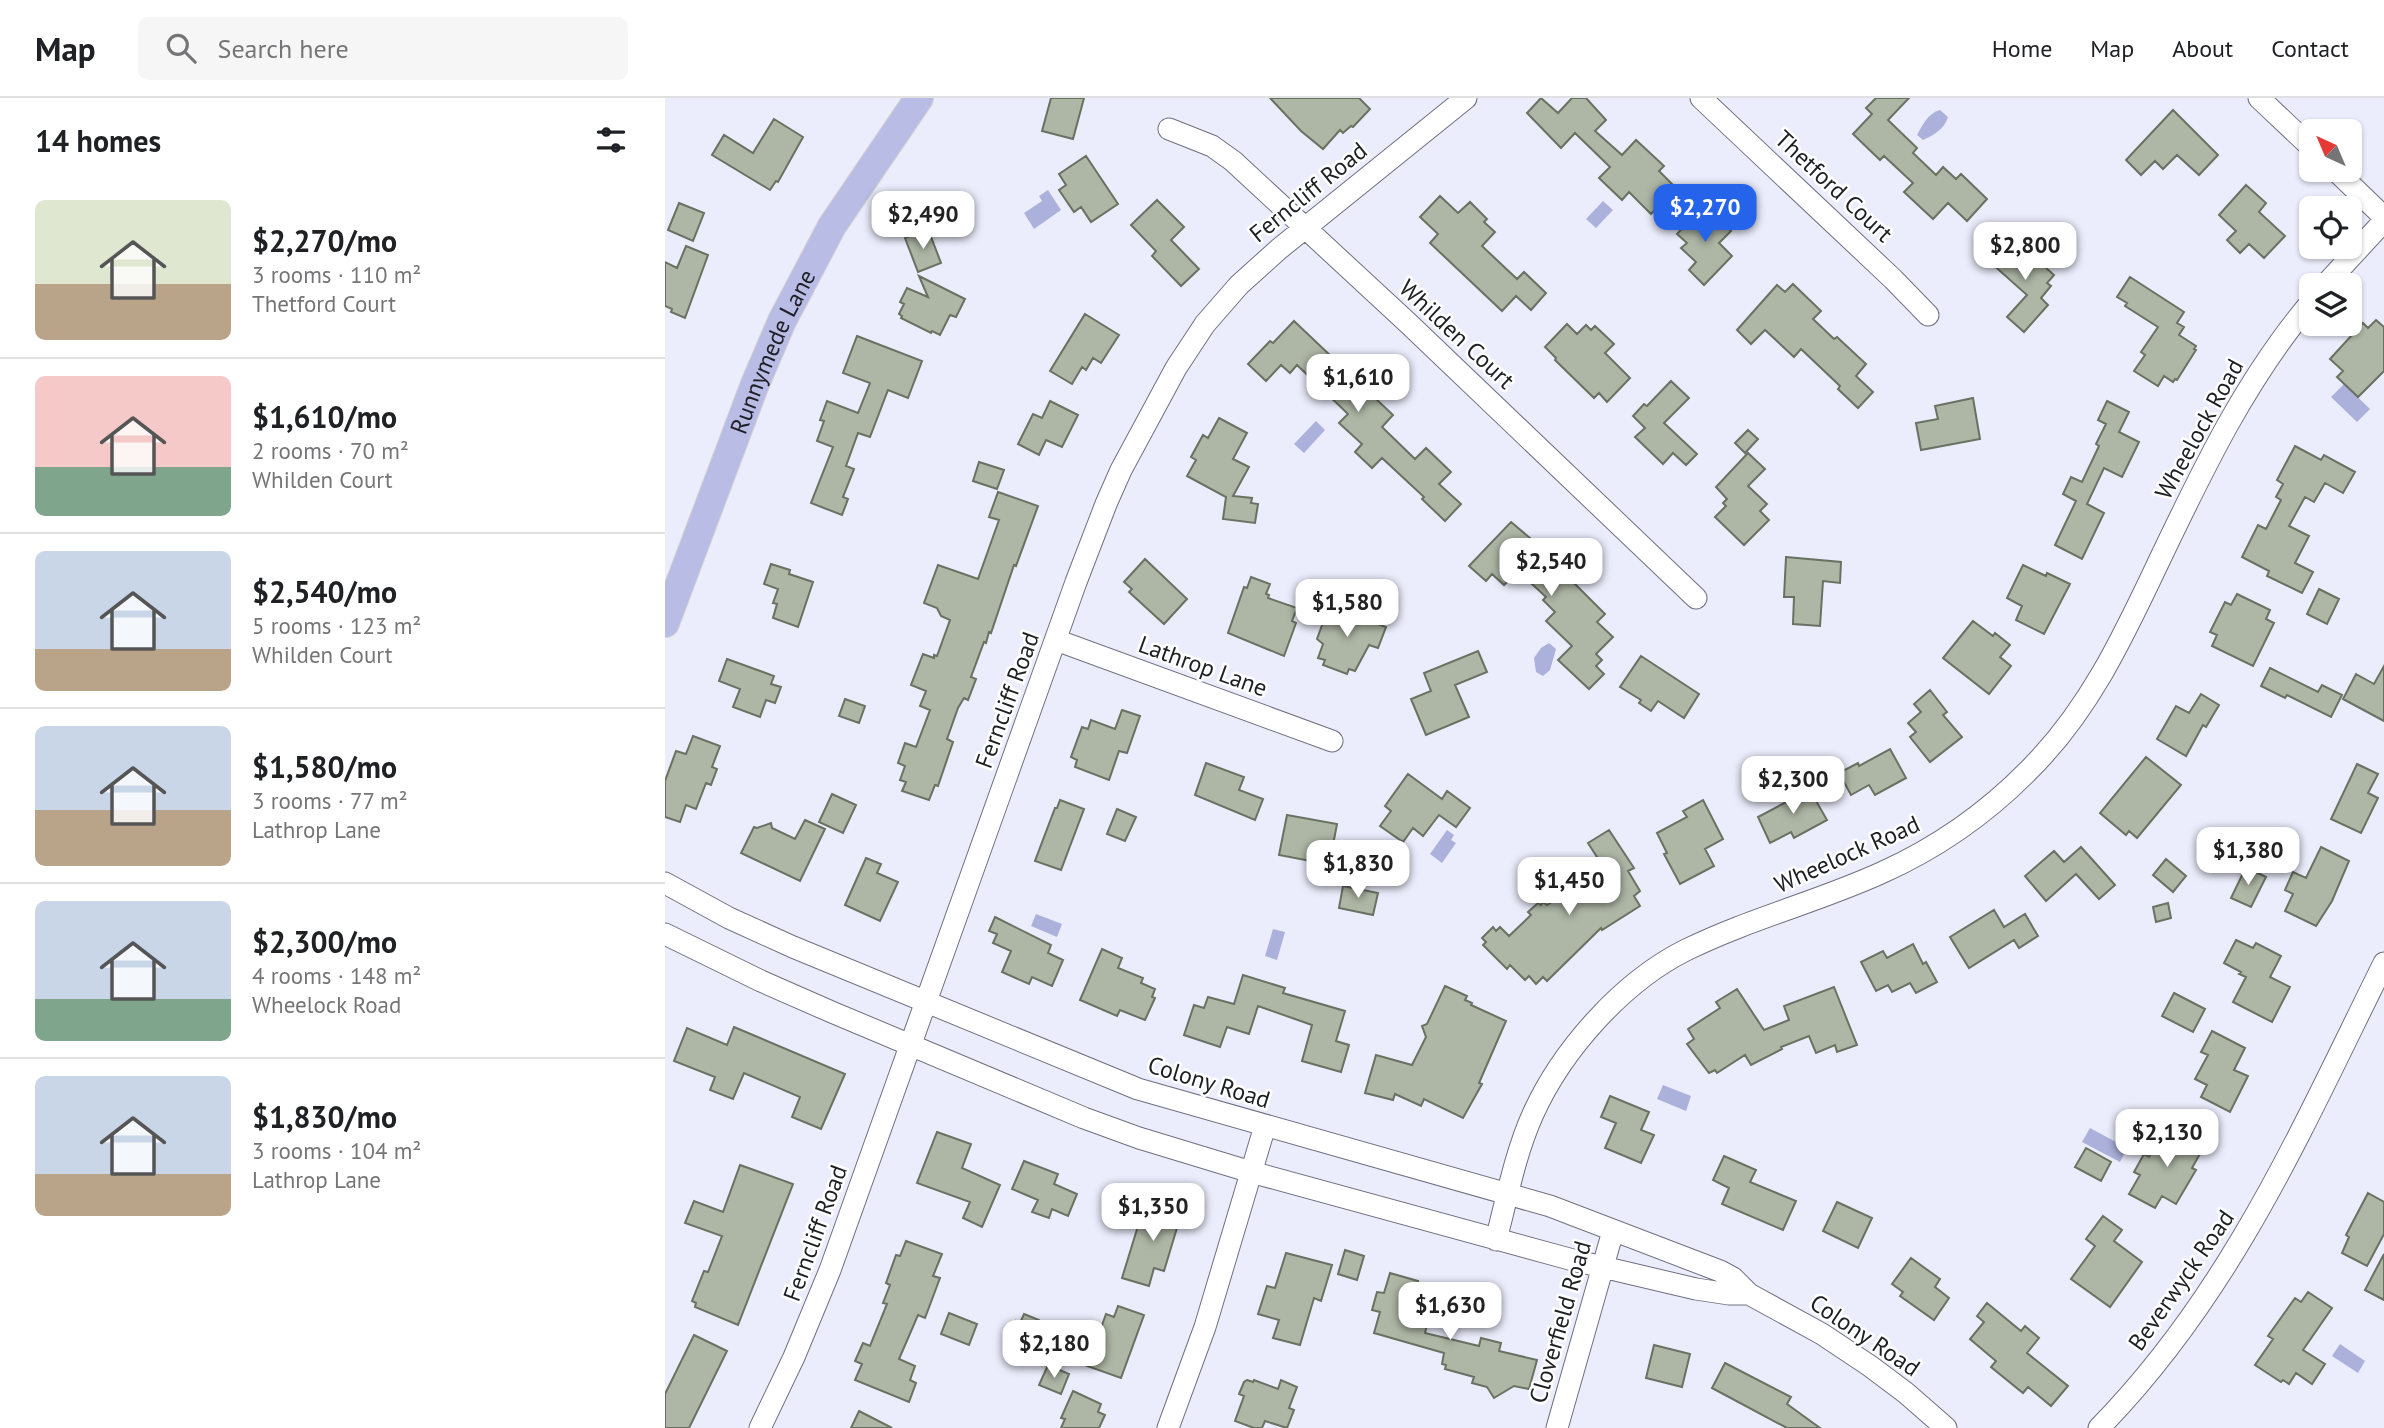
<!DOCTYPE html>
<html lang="en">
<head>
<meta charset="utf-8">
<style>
  body { margin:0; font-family:"PT Sans",sans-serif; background:#f6f6f6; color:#202124; height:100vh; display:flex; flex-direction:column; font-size:26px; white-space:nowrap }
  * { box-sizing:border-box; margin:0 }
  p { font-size:23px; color:#757577 }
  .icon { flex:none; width:38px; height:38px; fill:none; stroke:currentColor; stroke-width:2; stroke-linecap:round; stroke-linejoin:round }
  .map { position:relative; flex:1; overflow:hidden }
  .drawer { display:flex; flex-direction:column; background:#fff; width:665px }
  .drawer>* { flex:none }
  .needle { width:46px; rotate:316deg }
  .tools { position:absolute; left:1634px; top:21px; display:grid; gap:14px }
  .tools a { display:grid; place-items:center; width:63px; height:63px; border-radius:10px; background:#fff; box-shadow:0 2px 5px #0004; font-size:35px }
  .price { position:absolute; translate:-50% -60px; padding:0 16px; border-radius:14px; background:#fff; color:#222; font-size:23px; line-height:46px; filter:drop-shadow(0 2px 4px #0008) }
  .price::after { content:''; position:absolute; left:50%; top:42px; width:21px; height:16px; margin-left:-10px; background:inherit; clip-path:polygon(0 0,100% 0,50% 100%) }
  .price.active { background:#2563eb; color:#fff }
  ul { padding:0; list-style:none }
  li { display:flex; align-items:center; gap:21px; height:175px; padding:0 35px }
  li+li { border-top:2px solid #e0e0e0 }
  li span { display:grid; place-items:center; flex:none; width:196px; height:140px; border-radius:10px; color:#555 }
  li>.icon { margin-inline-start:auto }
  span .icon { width:84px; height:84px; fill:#fffc; stroke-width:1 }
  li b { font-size:30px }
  h2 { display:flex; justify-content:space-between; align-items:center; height:84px; padding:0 35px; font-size:30px }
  header { display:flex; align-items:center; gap:42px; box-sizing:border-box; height:98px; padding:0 35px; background:#fff; border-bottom:2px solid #e0e0e0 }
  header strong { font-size:33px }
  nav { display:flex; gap:38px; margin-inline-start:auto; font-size:24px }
  .search { width:490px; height:63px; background:#f6f6f6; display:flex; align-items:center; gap:18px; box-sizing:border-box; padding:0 24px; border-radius:10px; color:#757577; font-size:26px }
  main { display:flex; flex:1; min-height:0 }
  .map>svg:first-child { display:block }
</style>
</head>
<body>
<header>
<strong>Map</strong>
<div class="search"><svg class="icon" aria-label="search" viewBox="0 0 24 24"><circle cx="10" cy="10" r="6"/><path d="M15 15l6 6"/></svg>Search here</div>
<nav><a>Home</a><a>Map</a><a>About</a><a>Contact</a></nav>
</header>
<main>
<section class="drawer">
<h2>14 homes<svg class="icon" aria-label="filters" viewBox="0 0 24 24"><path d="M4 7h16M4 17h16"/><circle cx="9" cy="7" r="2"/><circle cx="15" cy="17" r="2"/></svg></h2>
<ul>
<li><span style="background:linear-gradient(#dfe7d0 60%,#b9a48a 0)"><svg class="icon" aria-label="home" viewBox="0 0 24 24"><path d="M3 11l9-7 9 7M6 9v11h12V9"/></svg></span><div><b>$2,270/mo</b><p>3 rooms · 110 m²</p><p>Thetford Court</p></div></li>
<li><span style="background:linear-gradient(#f6c9c9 65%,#7fa58c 0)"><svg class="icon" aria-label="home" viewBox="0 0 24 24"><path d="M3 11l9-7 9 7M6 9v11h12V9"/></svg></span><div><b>$1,610/mo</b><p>2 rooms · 70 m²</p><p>Whilden Court</p></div></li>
<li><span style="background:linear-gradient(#c9d6e8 70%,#b9a48a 0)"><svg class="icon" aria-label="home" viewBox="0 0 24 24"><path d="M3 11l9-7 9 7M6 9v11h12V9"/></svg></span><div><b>$2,540/mo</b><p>5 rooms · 123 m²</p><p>Whilden Court</p></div></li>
<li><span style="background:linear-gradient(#c9d6e8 60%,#b9a48a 0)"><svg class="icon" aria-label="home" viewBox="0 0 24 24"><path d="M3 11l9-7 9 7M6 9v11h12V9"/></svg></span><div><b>$1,580/mo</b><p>3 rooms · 77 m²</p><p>Lathrop Lane</p></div></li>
<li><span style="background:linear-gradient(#c9d6e8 70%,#7fa58c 0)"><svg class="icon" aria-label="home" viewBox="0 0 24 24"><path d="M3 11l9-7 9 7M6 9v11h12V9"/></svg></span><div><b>$2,300/mo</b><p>4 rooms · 148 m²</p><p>Wheelock Road</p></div></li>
<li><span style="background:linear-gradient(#c9d6e8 70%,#b9a48a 0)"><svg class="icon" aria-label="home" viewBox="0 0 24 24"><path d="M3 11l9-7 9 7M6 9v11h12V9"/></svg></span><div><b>$1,830/mo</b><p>3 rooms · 104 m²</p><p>Lathrop Lane</p></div></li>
</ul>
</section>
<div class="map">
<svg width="1719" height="1330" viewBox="0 0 1719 1330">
  <rect width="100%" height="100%" fill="#ebedfc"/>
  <path fill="#acb1db" d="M1275,12L1283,19C1280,31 1267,38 1258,42L1252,37C1257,28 1263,15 1275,12Z
    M383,92L396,112L369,131L359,115L377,103L374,98Z
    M938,103L948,112L931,130L921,121Z
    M1679,286L1705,311L1692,324L1666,299Z
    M651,323L660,332L639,355L629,346Z
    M884,545L891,551L885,572L878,578L871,574L869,560L876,550Z
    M782,732L789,737L786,742L791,745L777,765L765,756Z
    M371,816L397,826L392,839L366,828Z
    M608,831L620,834L612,862L600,858Z
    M998,987L1026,998L1021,1013L992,1001Z
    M1425,1030L1462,1050L1455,1064L1417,1044Z
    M1675,1246L1700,1263L1693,1275L1667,1258Z"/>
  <path fill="#aeb7a6" stroke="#697162" stroke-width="2" d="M386,0H419L408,41L377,33Z
    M605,0H694L705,11L688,29L686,28L678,35L675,32L658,51L636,33Z
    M876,0L893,15L907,0H921L941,22L930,33L957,57L971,42L999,68L994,73L1011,90L986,116L964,94L957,102L934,80L945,69L910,35L896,50L862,15Z
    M1211,0H1244L1223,22L1252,50L1248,55L1271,77L1278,69L1291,81L1296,76L1322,101L1302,123L1283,105L1268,121L1239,94L1248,85L1219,58L1215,62L1188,36L1207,16L1201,10Z
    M1508,12L1553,57L1534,77L1512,57L1498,71L1490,63L1476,77L1461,62Z
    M109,21L138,39L113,84L111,83L105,92L47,57L59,37L88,55Z
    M421,58L453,106L426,124L416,109L409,114L394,92L401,87L394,76Z
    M1581,87L1601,105L1594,114L1620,138L1599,160L1584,146L1575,155L1562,142L1571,133L1554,117Z
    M775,98L793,115L805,104L822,121L819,124L830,134L817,148L852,181L859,174L881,195L866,212L851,198L837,213L765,145L773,136L755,119Z
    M492,102L519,129L506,142L534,171L516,188L487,158L491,153L466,127Z
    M14,105L39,115L28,143L3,132Z
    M1039,107L1066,133L1054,145L1067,158L1039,187L1024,172L1031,164L1016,150L1022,145L1012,136Z
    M263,131L276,165L253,174L240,140Z
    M1348,140L1389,177L1382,185L1386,188L1376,200L1383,207L1359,234L1342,219L1362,197L1326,165Z
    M21,148L43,157L20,220L6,214L7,211L0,208V164L12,170Z
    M254,178L300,201L291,219L285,217L275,237L267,233L266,235L236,220L237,218L234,216L239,206L235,204L242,190L263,199Z
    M1465,179L1519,214L1512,225L1519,229L1514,237L1531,248L1529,251L1531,252L1512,282L1510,281L1508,284L1499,278L1493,288L1469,273L1480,257L1476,254L1493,229L1460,208L1462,205L1452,199Z
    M1128,186L1156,213L1148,221L1169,241L1172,239L1201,266L1191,278L1208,294L1193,310L1173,291L1175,288L1136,251L1129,259L1100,232L1086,246L1072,232L1112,187L1120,194Z
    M420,216L454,237L436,265L428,260L421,272L417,269L407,286L385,273Z
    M1711,222L1719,229V273L1693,299L1672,279L1678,273L1665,261L1698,225L1703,230Z
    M629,223L728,317L717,329L750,361L761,350L786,374L774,386L796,406L780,423L757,401L759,399L717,360L707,370L690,354L697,346L674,325L683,316L632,267L625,275L616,267L601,283L583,266L605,243L608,245Z
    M902,226L912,236L921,227L926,232L930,228L949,246L940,255L965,280L942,304L934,295L929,300L890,262L891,260L880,249Z
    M192,238L257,263L243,300L223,292L205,339L193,335L181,368L189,371L178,399L183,401L177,417L146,405L168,349L152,343L159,323L155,322L162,303L193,315L205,285L178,275Z
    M1006,283L1024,300L999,325L1032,356L1021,367L1008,355L998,366L970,339L980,330L968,318L979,306L982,308Z
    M1308,300L1315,341L1256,352L1251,325L1273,321L1270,308Z
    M385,303L413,317L397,349L381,342L374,357L353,346L368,316L377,320Z
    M1442,303L1464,314L1454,334L1474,344L1457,379L1439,370L1422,406L1439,415L1417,461L1390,447L1411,403L1398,396L1406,379L1417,384L1434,348L1431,346L1441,326L1433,322Z
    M554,320L582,335L568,361L584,369L568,398L587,400L586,405L593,406L590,425L558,421L561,399L522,378L531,362L526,359L538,337L543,340Z
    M1083,332L1093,341L1080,355L1070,345Z
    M1630,348L1656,362L1659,357L1690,374L1678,395L1660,385L1649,404L1640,399L1624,428L1644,438L1630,465L1648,474L1637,495L1602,478L1604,473L1577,459L1593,427L1601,431L1616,402L1611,399L1618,386L1612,382Z
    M1083,355L1100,371L1083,388L1102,406L1095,413L1104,422L1079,447L1050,419L1061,408L1058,405L1062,401L1051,389Z
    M314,364L339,372L332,391L308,383Z
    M333,394L373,408L351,468L349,467L326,535L324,534L321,545L319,544L306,579L311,581L303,602L299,600L293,610L282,641L288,644L273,688L270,687L264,702L237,693L241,684L235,682L240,668L233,665L240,645L251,649L265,612L255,608L261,593L246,587L258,556L269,560V557L272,558L285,522L276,518L272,510L259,505L273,467L313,481L334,422L324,419Z
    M846,424L878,451L896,472L940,516L932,524L948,539L931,556L937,562L931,568L939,576L924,591L893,562L907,548L881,523L890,514L878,502L881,499L853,473L839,487L827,476L821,483L804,468Z
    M1121,459L1176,464L1175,485L1158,483L1155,528L1128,526L1129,499H1119Z
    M480,461L522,501L499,526L464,494L467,491L459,484Z
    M106,466L125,472L124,476L148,484L133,529L108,520L112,506L108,505L113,491L99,486Z
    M1358,467L1381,478L1382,475L1405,486L1379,536L1351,522L1357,508L1342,500Z
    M586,479L605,486L601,496L604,497L603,500L632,510L627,523L631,525L619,558L563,535L579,489L582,490Z
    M1654,491L1674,501L1662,526L1642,516Z
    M1572,496L1605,512L1601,521L1609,525L1588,568L1547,548L1552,537L1545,534L1560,504L1566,507Z
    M664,508L721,529L713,550L704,547L690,573L684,571L682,576L658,567L660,562L653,560L658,546L652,541Z
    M1308,523L1328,538L1330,535L1345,547L1335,559L1346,568L1324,596L1278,560Z
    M813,553L822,574L790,587L804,619L761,637L746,601L766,593L759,575Z
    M976,558L1034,596L1019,620L993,603L986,613L974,605L976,602L955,589Z
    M62,561L109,578L106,586L116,589L110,605L101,602L95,619L68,609L75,591L54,583Z
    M1719,568V623L1678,601L1691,576L1709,586Z
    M1605,570L1653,594L1657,587L1677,597L1666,619L1622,597L1620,600L1596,588Z
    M1265,592L1282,614L1278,617L1297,639L1265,664L1245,639L1251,634L1243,625L1256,614L1249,606Z
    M1536,596L1554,607L1541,629L1538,627L1521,658L1492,641L1511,608L1524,615Z
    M180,601L200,608L194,625L174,618Z
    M457,612L475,618L462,655L454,653L444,682L410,669L412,662L406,659L417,629L423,631L426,622L450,631Z
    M28,638L55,648L47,669L52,671L46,687L41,685L31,711L21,707L15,724L0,719V683L11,653L21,656Z
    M1225,651L1241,680L1210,697L1204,687L1186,697L1174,675L1193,665L1194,668Z
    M1481,659L1516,687L1472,740L1464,733L1461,737L1435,715Z
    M541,665L579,679L574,692L598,701L590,722L530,697Z
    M1692,666L1713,676L1703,695L1713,700L1696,735L1666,721Z
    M743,676L777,701L782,693L805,710L791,729L774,717L758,738L748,730L738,744L715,728L726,713L720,708Z
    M1142,687L1162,722L1129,740L1126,734L1105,745L1093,719L1125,702L1123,697Z
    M167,696L191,707L178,735L154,724Z
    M395,702L419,711L396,772L370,763L390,710H392Z
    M1038,702L1058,741L1040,751L1049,768L1015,786L999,756L1002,755L992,735L1022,719L1018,713Z
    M452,711L471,719L460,743L442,736Z
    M622,717L672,726L668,747L692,751L686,785L664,781L667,767L614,757Z
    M140,722L160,731L135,783L76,755L89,729L92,730L106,725L107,730L130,741Z
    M944,732L969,770L963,773L975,793L969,798L975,808L937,832L936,830L882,883L878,879L871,886L864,878L860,882L845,867L842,871L818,847L821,844L817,840L828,829L831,833L835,829L844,838L866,817L863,814L873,805L876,807L878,804L882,807L939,770L923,745Z
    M1416,749L1450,787L1434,801L1411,776L1381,803L1360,778L1389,753L1399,764Z
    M1656,749L1684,763L1667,803L1651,828L1620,813L1628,796L1620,792L1628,774L1641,780Z
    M201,760L216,766L212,775L233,784L215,823L180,807Z
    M1501,761L1521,778L1508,794L1488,777Z
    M1581,769L1601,779L1586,809L1566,800Z
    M678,788L713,795L708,817L674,810Z
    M1503,805L1506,820L1491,824L1488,809Z
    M1329,812L1339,829L1360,816L1373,838L1354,850L1349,842L1304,870L1285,839Z
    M330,819L386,847L383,855L398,862L387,888L367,879L364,886L337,874L346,853L328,845L332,836L324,833Z
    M1571,842L1588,850L1591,845L1616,858L1605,879L1625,889L1607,924L1568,904L1581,879L1574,876L1576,874L1559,865Z
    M1248,846L1258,866L1261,864L1272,884L1251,895L1245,885L1227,894L1223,887L1211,893L1196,864L1218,853L1222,860Z
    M437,851L457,860L453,870L478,880L476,885L490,891L487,899L490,900L480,922L455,912L452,918L415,902Z
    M578,877L620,890L618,895L680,913L671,943L684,947L676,974L637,963L647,927L593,908L584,936L562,929L555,949L519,937L529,907L539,910L543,899L569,906Z
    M780,888L802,898L800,902L807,905L806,907L841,923L814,985L817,986L798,1020L759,1001L756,1008L730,996L728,1002L700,995L711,957L747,967L761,939L757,928L762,926Z
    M1169,889L1192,947L1172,954L1170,947L1151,955L1144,938L1116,949L1117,951L1086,967L1080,957L1052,975L1050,972L1044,975L1022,946L1029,941L1023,931L1055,910L1051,904L1072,891L1099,932L1124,922L1119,908Z
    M1509,895L1540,911L1528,934L1497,918Z
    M69,929L180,976L156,1031L127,1019L135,999L79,975L68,1001L45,992L50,979L9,963L22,930L62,947Z
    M1547,933L1580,950L1569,972L1583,978L1565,1014L1536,999L1542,987L1530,981L1543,957L1536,954Z
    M945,998L984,1014L976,1032L989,1037L976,1065L940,1050L951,1025L936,1019Z
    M1508,1029L1540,1047L1527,1070L1531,1072L1511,1106L1497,1098L1490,1110L1464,1096L1475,1077L1469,1074L1479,1056L1484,1059L1490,1049L1492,1050L1496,1043L1499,1045Z
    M272,1034L306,1046L297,1070L335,1087L317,1129L298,1120L305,1104L252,1085Z
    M1421,1050L1446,1064L1436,1083L1410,1069Z
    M1059,1058L1091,1072L1085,1084L1131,1103L1118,1132L1057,1106L1064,1090L1048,1082Z
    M359,1063L393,1076L389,1086L412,1096L403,1118L387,1111L384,1120L367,1114L373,1102L347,1091Z
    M75,1067L128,1086L73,1227L30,1209L31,1205L27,1203L39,1173L43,1174L57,1138L20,1125L29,1103L58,1114Z
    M1703,1095L1719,1104V1136L1702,1168L1677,1155L1684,1139L1681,1137Z
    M493,1102L518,1110L499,1173L489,1170L484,1188L457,1180L477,1115L488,1118Z
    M1172,1104L1207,1120L1193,1150L1158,1133Z
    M1438,1118L1457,1132L1449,1143L1477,1164L1445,1209L1406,1181L1430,1148L1421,1141Z
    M241,1143L277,1156L268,1178L275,1180L260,1220L253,1217L234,1261L250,1268L245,1282L251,1285L244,1304L190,1282L197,1266L190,1263L198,1245L205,1248L222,1206L218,1205L225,1187L221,1185L231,1157L235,1158Z
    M680,1152L699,1158L692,1182L673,1176Z
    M621,1155L667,1167L656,1203L649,1200L635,1247L608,1240L614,1222L593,1216L602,1188L610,1190Z
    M1719,1156V1202L1700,1192Z
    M1246,1160L1275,1181L1270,1189L1284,1200L1269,1222L1235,1198L1238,1194L1227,1186Z
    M725,1175L753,1183L743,1217L763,1223L760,1235L814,1248L816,1240L836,1245L834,1253L872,1262L864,1291L849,1288L829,1300L822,1289L807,1285L809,1279L780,1271L781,1267L777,1266L779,1255L709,1235L715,1214L707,1212L712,1194L719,1195Z
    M1643,1194L1667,1210L1638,1252L1660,1266L1647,1286L1631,1275L1624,1286L1618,1282L1616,1284L1590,1267L1608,1241L1603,1238L1630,1200L1636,1204Z
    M1322,1205L1356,1233L1360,1228L1374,1240L1362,1255L1403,1288L1386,1308L1363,1289L1358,1295L1326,1269L1331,1263L1305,1241L1319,1224L1312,1218Z
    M453,1208L479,1217L456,1280L422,1268L429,1247L416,1243L422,1225L436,1230L441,1216L449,1219Z
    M284,1215L312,1226L304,1247L276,1236Z
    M359,1216L374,1222L365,1252L343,1244L351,1223L355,1225Z
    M29,1237L62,1253L24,1330H0V1296Z
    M989,1247L1025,1256L1017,1289L981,1280Z
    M1060,1265L1126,1299L1122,1306L1155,1330H1122L1047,1290Z
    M383,1267L404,1276L396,1296L374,1287Z
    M582,1282L588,1284L589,1282L613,1291L616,1282L632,1289L624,1310L629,1312L622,1330L600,1323L597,1330H589L570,1323L579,1298L574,1296L579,1284Z
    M408,1293L436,1306L433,1314L440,1317L434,1330H396L400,1321L396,1320Z
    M194,1313L227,1330H186Z"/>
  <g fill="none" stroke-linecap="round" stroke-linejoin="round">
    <defs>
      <path id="minor" d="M1036,0L1228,181L1263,217
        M1594,0L1647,50
        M504,31L547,48L568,63L743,225L1031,500
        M1670,72L1719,119
        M1660,187L1719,123
        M391,542L667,643
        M0,785L64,820L128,849L473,991L885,1108L1055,1173L1068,1180L1084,1196L1157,1236L1205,1268L1241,1295L1281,1330
        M0,836L96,883L169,915L419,1020L474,1040L586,1074L908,1162L1031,1191L1064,1196H1084
        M831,1142C842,1100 850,1056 868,1016C897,952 957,884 1021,852C1084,821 1152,804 1216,775C1272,750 1322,715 1365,671C1425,611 1459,537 1495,461C1538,371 1582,279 1647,203
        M95,1330L129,1259L165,1172L411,484L441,406L456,372L511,270L540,226L574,187L614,151L801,0
        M503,1330L540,1229L600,1028
        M892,1330L948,1133
        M1434,1330C1567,1194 1636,1032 1719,865"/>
      <g id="major">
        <path id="s1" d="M0,525L90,286L117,223L167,128L254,0"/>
      </g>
    </defs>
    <use href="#minor" stroke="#6f7080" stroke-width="23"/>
    <use href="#major" stroke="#d2d2d3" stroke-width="30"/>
    <use href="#minor" stroke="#fff" stroke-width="21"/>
    <use href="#major" stroke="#b9bce4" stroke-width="28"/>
  </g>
  <g text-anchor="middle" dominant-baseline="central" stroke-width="5" stroke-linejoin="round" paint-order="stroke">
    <g font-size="24" fill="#1e1f25" stroke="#fff">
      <text transform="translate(1169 88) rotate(43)">Thetford Court</text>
      <text transform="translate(643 94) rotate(-39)">Ferncliff Road</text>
      <text transform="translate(792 236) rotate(43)">Whilden Court</text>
      <text stroke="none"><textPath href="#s1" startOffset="292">Runnymede Lane</textPath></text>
      <text transform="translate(1534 331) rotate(-61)">Wheelock Road</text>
      <text transform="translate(538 568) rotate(20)">Lathrop Lane</text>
      <text transform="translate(342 602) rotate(-70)">Ferncliff Road</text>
      <text transform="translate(1182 756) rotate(-24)">Wheelock Road</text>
      <text transform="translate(544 984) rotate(17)">Colony Road</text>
      <text transform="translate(150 1135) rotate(-70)">Ferncliff Road</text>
      <text transform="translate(1516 1182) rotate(-55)">Beverwyck Road</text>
      <text transform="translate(895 1224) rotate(-74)">Cloverfield Road</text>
      <text transform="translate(1200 1237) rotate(34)">Colony Road</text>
    </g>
  </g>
</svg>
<div class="tools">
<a><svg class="needle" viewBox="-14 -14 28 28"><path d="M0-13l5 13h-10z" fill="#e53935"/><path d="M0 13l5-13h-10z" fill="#757577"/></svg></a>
<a><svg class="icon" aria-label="locate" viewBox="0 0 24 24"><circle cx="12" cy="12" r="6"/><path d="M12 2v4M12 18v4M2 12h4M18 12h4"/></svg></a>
<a><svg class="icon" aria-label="layers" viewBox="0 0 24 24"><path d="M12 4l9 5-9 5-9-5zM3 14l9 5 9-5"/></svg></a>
</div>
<b class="price active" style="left:1040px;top:146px">$2,270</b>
<b class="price" style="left:258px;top:153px">$2,490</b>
<b class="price" style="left:1360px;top:184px">$2,800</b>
<b class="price" style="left:693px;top:316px">$1,610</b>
<b class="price" style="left:886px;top:500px">$2,540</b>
<b class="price" style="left:682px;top:541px">$1,580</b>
<b class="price" style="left:1128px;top:718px">$2,300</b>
<b class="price" style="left:1583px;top:789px">$1,380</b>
<b class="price" style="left:693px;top:802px">$1,830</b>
<b class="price" style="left:904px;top:819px">$1,450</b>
<b class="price" style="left:1502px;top:1071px">$2,130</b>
<b class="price" style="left:488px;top:1145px">$1,350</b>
<b class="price" style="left:785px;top:1244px">$1,630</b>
<b class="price" style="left:389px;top:1282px">$2,180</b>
</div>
</main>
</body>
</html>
